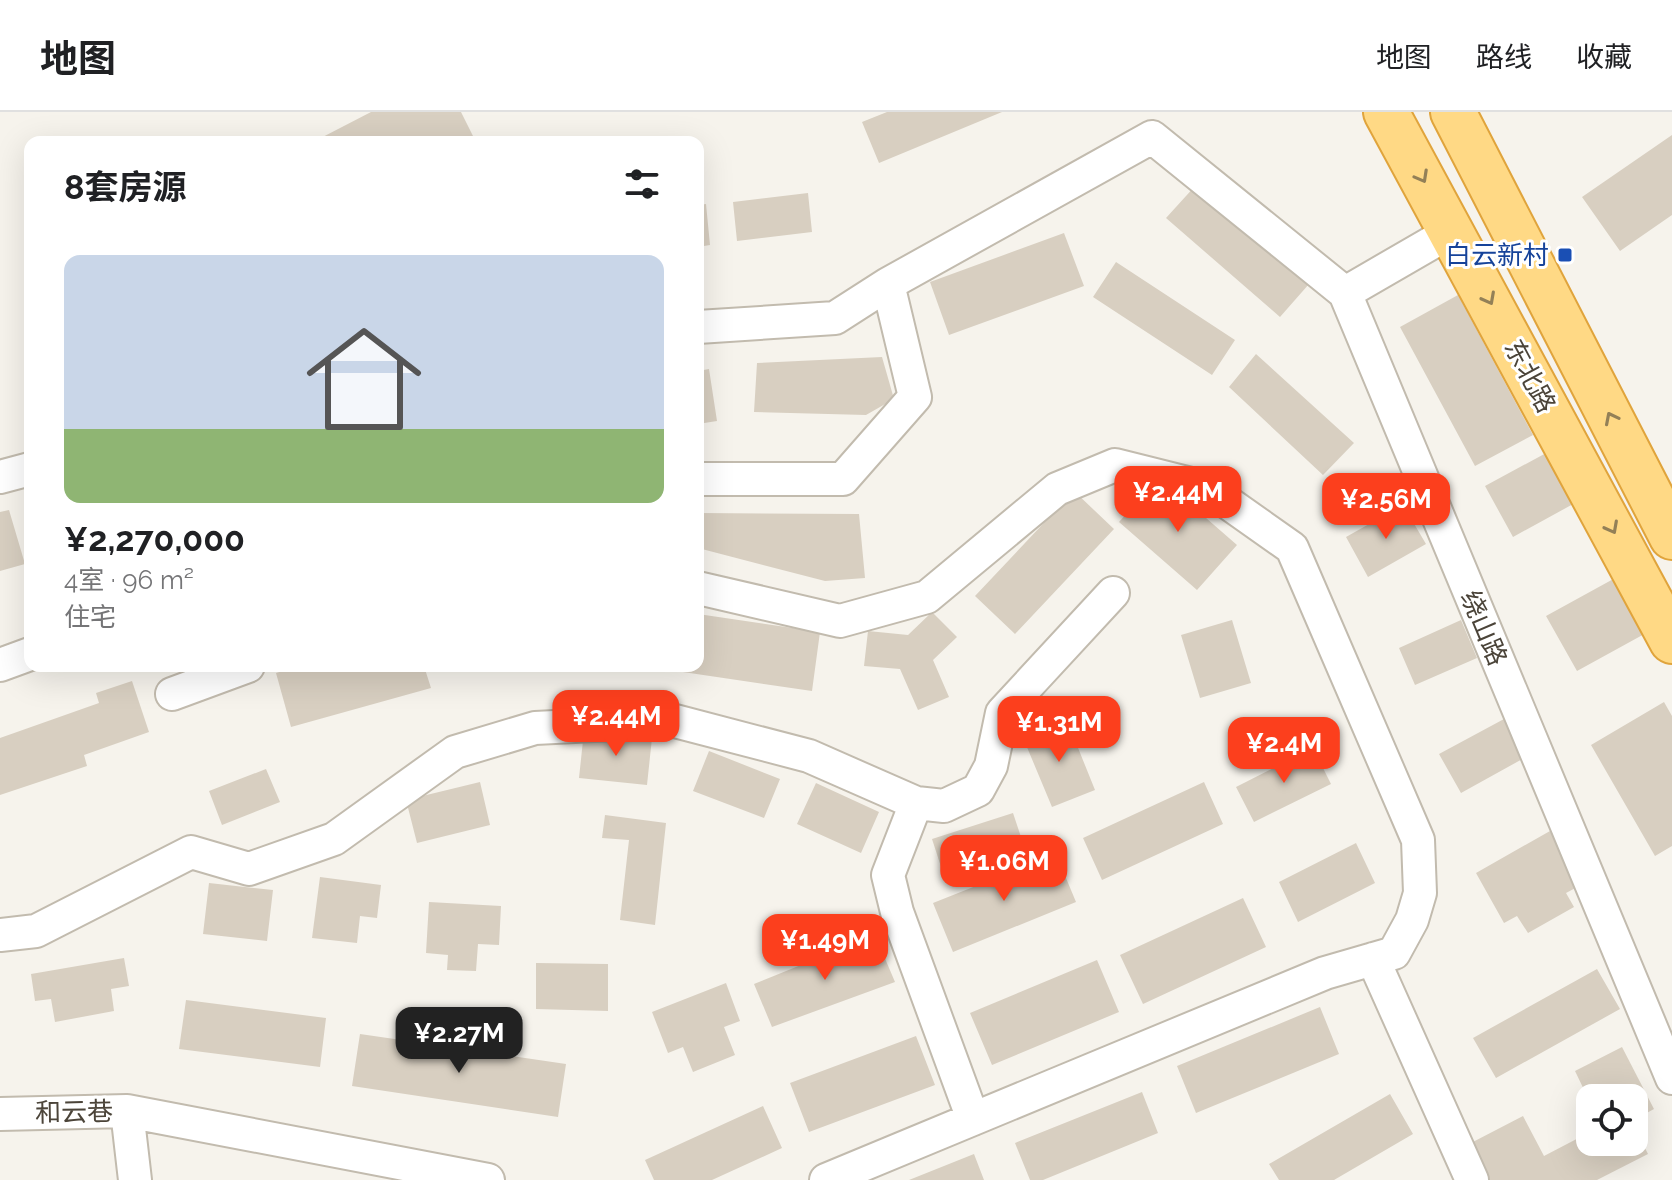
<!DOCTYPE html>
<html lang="zh">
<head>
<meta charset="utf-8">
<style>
  body { margin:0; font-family:Raleway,"Noto Sans SC",sans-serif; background:#f6f6f6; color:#202124; height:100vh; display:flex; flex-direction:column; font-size:30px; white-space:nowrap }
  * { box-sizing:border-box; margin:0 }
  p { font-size:26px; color:#757577 }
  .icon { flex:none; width:44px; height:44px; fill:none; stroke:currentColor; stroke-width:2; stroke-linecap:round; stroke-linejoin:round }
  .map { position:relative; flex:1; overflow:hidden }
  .details { position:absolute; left:24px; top:24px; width:680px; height:536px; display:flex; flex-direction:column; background:#fff; border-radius:16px; box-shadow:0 8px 32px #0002 }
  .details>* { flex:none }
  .buttons { position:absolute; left:1576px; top:972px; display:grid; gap:16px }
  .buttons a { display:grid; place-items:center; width:72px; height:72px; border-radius:16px; background:#fff; box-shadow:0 8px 32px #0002; font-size:40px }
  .price { position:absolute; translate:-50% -68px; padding:0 18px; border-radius:16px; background:#fc3f1d; color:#fff; font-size:26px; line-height:52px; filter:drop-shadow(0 2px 4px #0008) }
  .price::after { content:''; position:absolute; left:50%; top:48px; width:24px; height:18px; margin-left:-12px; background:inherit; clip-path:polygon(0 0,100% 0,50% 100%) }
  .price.current { background:#222; color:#fff }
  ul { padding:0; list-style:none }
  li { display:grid; align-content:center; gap:16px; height:424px; padding:0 40px }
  li span { display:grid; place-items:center; height:248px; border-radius:16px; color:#555 }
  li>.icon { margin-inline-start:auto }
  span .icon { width:144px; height:144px; fill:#fffc; stroke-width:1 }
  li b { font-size:34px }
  h2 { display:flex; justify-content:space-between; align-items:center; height:96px; padding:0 40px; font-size:34px }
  header { display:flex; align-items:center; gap:48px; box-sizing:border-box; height:112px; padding:0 40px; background:#fff; border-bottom:2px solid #e0e0e0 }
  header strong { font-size:38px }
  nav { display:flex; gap:44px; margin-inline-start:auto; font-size:28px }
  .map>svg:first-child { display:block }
</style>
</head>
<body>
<header>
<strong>地图</strong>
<nav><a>地图</a><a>路线</a><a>收藏</a></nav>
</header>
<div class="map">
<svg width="1672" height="1068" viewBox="0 0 1672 1068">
  <rect width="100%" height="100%" fill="#f6f3ec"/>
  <path fill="#d8cfc1" d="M371,0H461L476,30H313Z
    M887,0H1002L879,51L862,10Z
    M1672,23V103L1620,139L1582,85Z
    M1196,73L1309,172L1280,205L1166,106Z
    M808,81L812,120L737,129L733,90Z
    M706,92L710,133L698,135V93Z
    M1064,121L1084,174L949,223L930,170Z
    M1116,150L1235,228L1212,263L1093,185Z
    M1458,183L1533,323L1475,354L1400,215Z
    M1256,242L1354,331L1323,363L1229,275Z
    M882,245L894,287L866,303L754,300L757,251Z
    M709,257L717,309L698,312V259Z
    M1548,340L1575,391L1513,425L1485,374Z
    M1159,365L1237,433L1197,478L1119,410Z
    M1074,379L1114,417L1015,522L975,484Z
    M1403,393L1426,432L1368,465L1346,425Z
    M9,398L25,452L0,459V400Z
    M698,401L859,402L865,466L825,469L698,436Z
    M1617,465L1648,520L1577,559L1546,504Z
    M932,500L957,525L933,548L949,585L918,598L900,557L864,554L868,519L908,523Z
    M698,502L820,520L812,579L683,560L684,554H698Z
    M1232,508L1251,571L1200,586L1181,523Z
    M1461,508L1477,546L1415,573L1399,536Z
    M300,554H424L431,576L291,615L276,561Z
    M132,569L149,620L84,643L87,654L0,683V626L99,591L96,581Z
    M1664,590L1672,604V734L1655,744L1591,633Z
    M1066,606L1095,678L1052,695L1024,628Z
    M1504,607L1526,645L1461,681L1439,642Z
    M584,619L652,626L647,673L579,666Z
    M1313,636L1331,672L1254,710L1236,675Z
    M709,639L780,667L764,706L693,679Z
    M266,657L280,690L222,713L209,679Z
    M480,670L490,713L417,731L406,688Z
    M1204,670L1223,712L1102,768L1083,726Z
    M816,671L879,700L861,741L797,712Z
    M1013,701L1025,737L944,764L932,727Z
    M605,703L666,711L655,813L620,808L629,728L602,726Z
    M1550,719L1581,773L1566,781L1574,795L1528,821L1517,804L1504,811L1476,761Z
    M1356,731L1375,771L1298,810L1279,770Z
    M1056,742L1076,790L953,840L933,791Z
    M320,765L381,773L377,806L360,804L357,831L312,826Z
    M209,771L273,778L267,829L203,822Z
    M1243,786L1266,835L1143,892L1120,843Z
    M429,790L501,794L499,833L478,832L476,859L447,858L448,843L426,841Z
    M875,823L895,870L772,915L754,872Z
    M124,846L129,874L111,877L114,899L55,910L51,887L35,889L31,862Z
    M1097,848L1119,900L992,953L970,901Z
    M536,851L608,852V899L536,897Z
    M1597,857L1620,897L1496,966L1473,926Z
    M726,871L740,909L724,915L735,943L693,960L683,935L668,941L652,900Z
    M186,888L326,906L320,955L179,937Z
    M1320,895L1339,942L1196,1001L1177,954Z
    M360,922L566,952L558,1005L352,974Z
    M916,924L935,973L809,1020L790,971Z
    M1622,935L1654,997L1634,1008V986H1588L1575,959Z
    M1142,980L1158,1021L1043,1068H1030L1015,1031Z
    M1390,982L1413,1022L1334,1068H1279L1269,1052Z
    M763,994L782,1036L712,1068H654L645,1048Z
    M1523,1004L1544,1044L1590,1020V1030H1634V1014L1648,1042L1597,1068H1487L1469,1032Z
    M974,1042L984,1068H909Z"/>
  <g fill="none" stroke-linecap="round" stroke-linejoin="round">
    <defs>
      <path id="minor" d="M1452,119L1345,181L1672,966
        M698,215L835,206L888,172
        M0,365L30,357
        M698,367H843L915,285L888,172L1152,25L1345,181
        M698,476L840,509L927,485L1057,377L1115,353L1207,376L1292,436L1418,728L1420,781L1412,808L1394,841L1325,861L826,1068
        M0,553L30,542
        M172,582L248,554
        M916,691L888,763L897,800L973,1007
        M0,823L36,819L191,740L249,757L334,727L455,640L535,616L675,609L809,644L916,691L944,694L978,678L991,654L1002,601L1113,481
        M1373,847L1472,1068
        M127,999L488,1068
        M0,1002L127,999L135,1068"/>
      <path id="trunk" d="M1386,0L1672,529
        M1453,0L1672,425"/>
    </defs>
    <use href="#minor" stroke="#c2bbae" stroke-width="36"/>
    <use href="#trunk" stroke="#e0a43c" stroke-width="48"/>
    <use href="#minor" stroke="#fff" stroke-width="32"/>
    <use href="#trunk" stroke="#ffd985" stroke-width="44"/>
  </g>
  <defs><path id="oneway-chevron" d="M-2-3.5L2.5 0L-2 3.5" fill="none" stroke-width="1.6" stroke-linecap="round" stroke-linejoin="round" transform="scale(2)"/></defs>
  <g stroke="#938057">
    <use href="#oneway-chevron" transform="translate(1422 65) rotate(61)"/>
    <use href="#oneway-chevron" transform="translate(1489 187) rotate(62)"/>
    <use href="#oneway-chevron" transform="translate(1611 306) rotate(-117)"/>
    <use href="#oneway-chevron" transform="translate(1612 416) rotate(62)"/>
  </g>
  <rect fill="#1a4fb4" stroke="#fff" stroke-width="3" x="1557" y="135" width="16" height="16" rx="4"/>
  <g text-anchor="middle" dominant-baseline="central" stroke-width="6" stroke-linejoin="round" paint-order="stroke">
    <g font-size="26" fill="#164399" stroke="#fff" text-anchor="end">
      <text x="1549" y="143">白云新村</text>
    </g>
    <g font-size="26" fill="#4b4439" stroke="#fff">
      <text transform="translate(1530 264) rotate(62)">东北路</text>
      <text transform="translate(1484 516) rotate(67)">绕山路</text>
      <text transform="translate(74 1000) rotate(-1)">和云巷</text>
    </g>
  </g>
</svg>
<div class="buttons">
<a><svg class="icon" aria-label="locate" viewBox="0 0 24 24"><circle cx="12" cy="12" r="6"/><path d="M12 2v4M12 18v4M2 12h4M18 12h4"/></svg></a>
</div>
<b class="price" style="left:1178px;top:422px">¥2.44M</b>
<b class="price" style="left:1386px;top:429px">¥2.56M</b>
<b class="price" style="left:616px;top:646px">¥2.44M</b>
<b class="price" style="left:1059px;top:652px">¥1.31M</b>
<b class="price" style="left:1284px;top:673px">¥2.4M</b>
<b class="price" style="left:1004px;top:791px">¥1.06M</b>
<b class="price" style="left:825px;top:870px">¥1.49M</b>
<b class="price current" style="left:459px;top:963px">¥2.27M</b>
<section class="details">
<h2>8套房源<svg class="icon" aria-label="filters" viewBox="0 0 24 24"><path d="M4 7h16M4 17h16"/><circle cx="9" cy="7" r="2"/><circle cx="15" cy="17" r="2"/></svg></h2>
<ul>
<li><span style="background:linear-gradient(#c9d6e8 70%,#8fb573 0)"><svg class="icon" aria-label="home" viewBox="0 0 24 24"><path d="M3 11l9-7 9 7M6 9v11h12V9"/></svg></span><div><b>¥2,270,000</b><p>4室 · 96 m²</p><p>住宅</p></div></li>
</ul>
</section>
</div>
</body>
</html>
